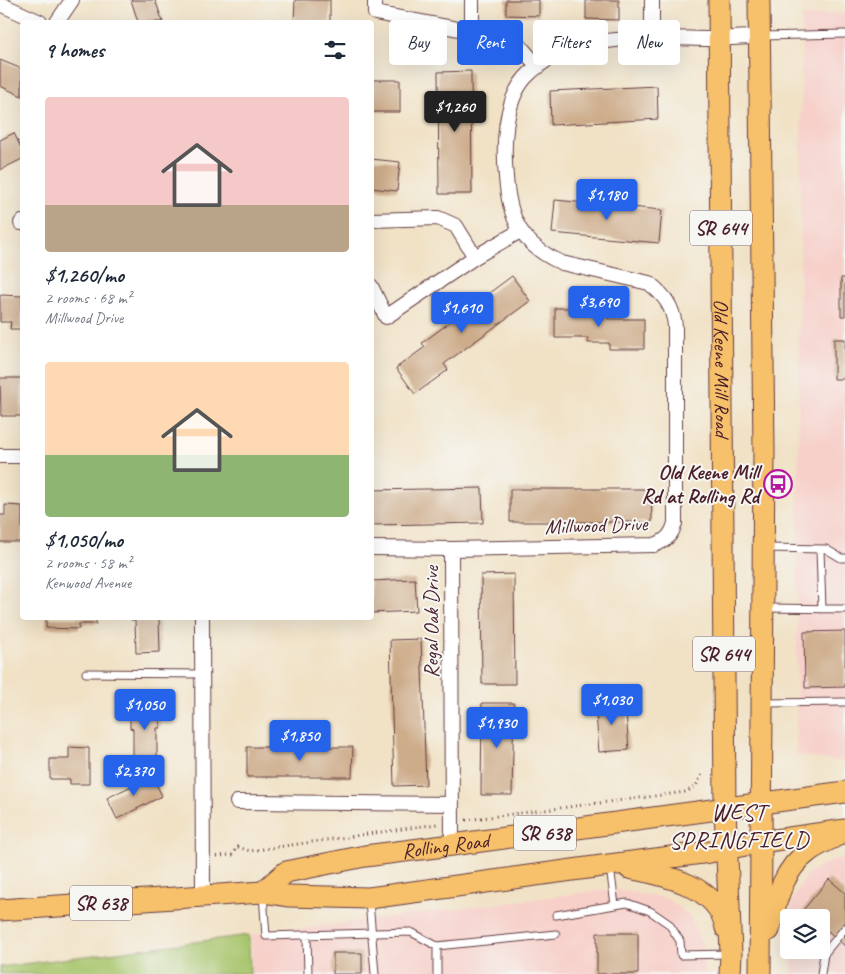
<!DOCTYPE html>
<html lang="en">
<head>
<meta charset="utf-8">
<style>
  body { margin:0; font-family:Caveat,sans-serif; background:#f6f6f7; color:#1f2937; height:100vh; display:flex; flex-direction:column; font-size:19px; white-space:nowrap }
  * { box-sizing:border-box; margin:0 }
  p { font-size:16px; color:#747a83 }
  .icon { flex:none; width:28px; height:28px; fill:none; stroke:currentColor; stroke-width:2; stroke-linecap:round; stroke-linejoin:round }
  .map { position:relative; flex:1; overflow:hidden }
  .details { position:absolute; left:20px; top:20px; width:354px; height:600px; display:flex; flex-direction:column; background:#fff; border-radius:5px; box-shadow:0 5px 20px #0002 }
  .details>* { flex:none }
  .top-card { position:absolute; left:389px; top:20px; width:381px; height:45px; display:flex; gap:10px }
  .fabs { position:absolute; left:780px; top:909px; display:grid; gap:10px }
  .fabs a { display:grid; place-items:center; width:50px; height:50px; border-radius:5px; background:#fff; box-shadow:0 5px 20px #0002; font-size:25px }
  .price { position:absolute; translate:-50% -42px; padding:0 11px; border-radius:5px; background:#2563eb; color:#fff; font-size:16px; line-height:32px; filter:drop-shadow(0 1px 2px #0008) }
  .price::after { content:''; position:absolute; left:50%; top:30px; width:15px; height:11px; margin-left:-8px; background:inherit; clip-path:polygon(0 0,100% 0,50% 100%) }
  .price.selected { background:#222; color:#fff }
  ul { padding:0; list-style:none }
  li { display:grid; align-content:center; gap:10px; height:265px; padding:0 25px }
  li span { display:grid; place-items:center; height:155px; border-radius:5px; color:#555 }
  li>.icon { margin-inline-start:auto }
  span .icon { width:90px; height:90px; fill:#fffc; stroke-width:1 }
  li b { font-size:21px }
  h2 { display:flex; justify-content:space-between; align-items:center; height:60px; padding:0 25px; font-size:21px }
  .tag { padding:0 18px; border-radius:5px; background:#fff; box-shadow:0 5px 20px #0002; font-size:18px; line-height:45px }
  .tag.selected { background:#2563eb; color:#fff }
  .map>svg:first-child { display:block }
</style>
</head>
<body>
<div class="map">
<svg width="845" height="974" viewBox="0 0 845 974">
  <rect width="100%" height="100%" fill="#f6f6f2"/>
  <filter id="ink" filterUnits="userSpaceOnUse"><feTurbulence type="fractalNoise" baseFrequency=".02" numOctaves="2"/><feDisplacementMap in="SourceGraphic" scale="10" xChannelSelector="R" yChannelSelector="G"/><feConvolveMatrix kernelMatrix="1 2 1 2 8 2 1 2 1" color-interpolation-filters="sRGB"/></filter>
  <filter id="wash" filterUnits="userSpaceOnUse"><feTurbulence type="fractalNoise" baseFrequency=".0096" numOctaves="4" result="noise"/><feDisplacementMap in="SourceGraphic" scale="20" xChannelSelector="R" yChannelSelector="G"/><feGaussianBlur stdDeviation="1.12" result="paint"/><feColorMatrix in="noise" values="0 0 0 0 0 0 0 0 0 0 0 0 0 0 0 0 0 1.4 0 .05"/><feComposite in="paint" operator="in"/></filter>
  <g filter="url(#wash)">
    <rect width="100%" height="100%" fill="#f1e2c6"/>
    <path fill="#f7d0ca" d="M845,13V762L796,755L802,16Z
      M845,858V974H792V950H821V918L792,917L791,903L807,874L833,860Z
      M611,889L666,898L690,916L704,951V974H252V935Z"/>
    <path fill="#a7c56c" stroke="#78724c" d="M249,935L250,974H0V967Z"/>
    <g id="blocks">
      <path fill="#cdac8a" d="M131,0H155L163,22H138Z
        M295,0H330V22H294Z
        M506,0H539V16L506,15Z
        M586,0H619V20L586,19Z
        M0,60L22,69V96L0,86Z
        M471,71L472,194H439L438,72Z
        M371,80H400V112H371Z
        M657,86L658,119L551,125L550,91Z
        M14,133L22,150V159L0,170V140Z
        M371,159L400,162L397,191L371,188Z
        M555,200L662,210L659,243L552,233Z
        M512,276L530,301L444,364L448,370L415,394L396,368L425,347L422,343Z
        M841,278H845V316H841Z
        M0,295L22,296V329H10L11,322H0Z
        M555,308H592V314H608V319H644V349H609V343H588V338H555Z
        M834,339H845V379H834Z
        M0,378H22L21,416H1Z
        M482,488L483,523L371,525V490Z
        M510,489H651L652,522H510Z
        M5,505L22,506V542H0V515H5Z
        M514,574L515,684H482L481,575Z
        M415,579L417,611L371,613V581Z
        M46,618H96V624H79V629L46,628Z
        M130,618H159L160,652L136,653L135,620H131Z
        M845,631V687L805,688L804,632Z
        M421,639L426,785L394,786L390,640Z
        M625,699L629,750L599,752L595,701Z
        M482,703H514L512,795H481Z
        M130,705H161L160,728H157V759L133,760V729L130,728Z
        M69,747L89,748V784H70V779H50V759H69Z
        M247,747H353L352,777H247Z
        M152,776L162,796L117,819L107,798Z
        M829,879L845,893V946L821,925V918H812L803,910Z
        M597,933H638V974H597Z
        M333,953H362V974H333Z"/>
    </g>
  </g>
  <g filter="url(#ink)">
    <use href="#blocks" fill-opacity="0" stroke="#633c42" stroke-width="1"/>
    <g fill="none" stroke-linecap="round" stroke-linejoin="round">
      <defs>
        <path id="lane" d="M762,36L845,34
          M766,548L826,549L841,558H845
          M820,549L822,609
          M765,608L845,609
          M86,673L202,674
          M764,703L845,702
          M610,867L615,905
          M263,895L266,936L411,932L437,946V974
          M369,901L375,974
          M556,915L627,903L650,911L669,924L680,941L681,955L729,954
          M307,935L308,974
          M437,946L556,934
          M821,974L824,954L845,928"/>
        <path id="street" d="M375,0V13L515,40L538,67
          M652,0V38
          M0,4L40,22
          M57,22L72,0
          M472,33V0
          M371,220L438,218L456,226L475,257
          M21,223L22,222
          M371,286L386,317L475,257L520,231
          M0,456H22
          M371,548L451,549L654,545C666,541 672,535 675,523V326C673,306 664,295 649,283L562,263C521,245 509,219 506,177C503,146 504,102 525,78C567,31 649,38 706,39C724,39 741,37 759,37
          M451,549L452,845
          M202,618L203,896
          M237,802L452,804"/>
        <g id="primary">
          <path id="s1" d="M719,0L725,808L731,954L730,974"/>
          <path d="M759,0L764,451L760,974"/>
          <path d="M629,868C665,875 719,886 726,928"/>
          <path id="s2" d="M263,892L286,872L365,856L452,845L845,792"/>
          <path d="M0,910L263,892L288,896L369,898L609,865L710,852L761,842L845,830"/>
          <path d="M769,930C776,901 782,870 809,851C817,845 827,841 836,836"/>
        </g>
      </defs>
      <use href="#lane" stroke="#633c42" stroke-width="9"/>
      <use href="#street" stroke="#633c42" stroke-width="16"/>
      <use href="#primary" stroke="#633c42" stroke-width="23"/>
      <path stroke="#633c42" stroke-width="3" stroke-dasharray="1 4" stroke-linecap="butt" d="M466,820L686,792L696,786L702,774
        M217,856L232,855L238,847L250,851L437,824"/>
      <use href="#lane" stroke="#fff" stroke-width="7"/>
      <use href="#street" stroke="#fff" stroke-width="14"/>
      <use href="#primary" stroke="#f7c06b" stroke-width="21"/>
    </g>
  </g>
  <defs>
    <symbol id="bus-ring" viewBox="-11 -11 22 22"><circle r="9.5" fill="#f6f6f2" stroke="#b5179e" stroke-width="1.5"/><path d="M-5-6H5V4H4V6H2V4H-2V6H-4V4H-5ZM-3.5-4V0h7V-4ZM-3.5 1.2v1.5H-2V1.2ZM2 1.2v1.5H3.5V1.2Z" fill="#b5179e"/></symbol>
  </defs>
  <g fill-rule="evenodd">
    <use href="#bus-ring" x="762" y="468" width="32" height="32"/>
  </g>
  <g text-anchor="middle" dominant-baseline="central" stroke-width="4" stroke-linejoin="round" paint-order="stroke">
    <g fill="#f6f6f2" stroke="#7e6067" stroke-width="1">
      <rect x="690" y="210.5" width="62" height="35" rx="4"/>
      <rect x="693" y="636.5" width="62" height="35" rx="4"/>
      <rect x="514" y="815.5" width="62" height="35" rx="4"/>
      <rect x="70" y="885.5" width="62" height="35" rx="4"/>
    </g>
    <g font-size="20" font-weight="bold" fill="#4a1f2b">
      <text x="721" y="228">SR 644</text>
      <text x="724" y="654">SR 644</text>
      <text x="545" y="833">SR 638</text>
      <text x="101" y="903">SR 638</text>
    </g>
    <g font-size="21" fill="#4a1f2b" stroke="#f6f6f2">
      <text stroke="none"><textPath href="#s1" startOffset="368">Old Keene Mill Road</textPath></text>
      <text transform="translate(596 525) rotate(-2)">Millwood Drive</text>
      <text transform="translate(431 622) rotate(-90)">Regal Oak Drive</text>
      <text stroke="none"><textPath href="#s2" startOffset="192">Rolling Road</textPath></text>
    </g>
    <g font-size="21" font-weight="bold" fill="#4a1f2b" stroke="#f6f6f2" text-anchor="end">
      <text x="759" y="472">Old Keene Mill<tspan x="759" dy="24">Rd at Rolling Rd</tspan></text>
    </g>
    <g font-size="24" letter-spacing="1" fill="#4a1f2b" stroke="#f6f6f2">
      <text x="739" y="812">WEST<tspan x="739" dy="28">SPRINGFIELD</tspan></text>
    </g>
  </g>
</svg>
<div class="fabs">
<a><svg class="icon" aria-label="layers" viewBox="0 0 24 24"><path d="M12 4l9 5-9 5-9-5zM3 14l9 5 9-5"/></svg></a>
</div>
<b class="price selected" style="left:455px;top:133px">$1,260</b>
<b class="price" style="left:607px;top:221px">$1,180</b>
<b class="price" style="left:599px;top:328px">$3,690</b>
<b class="price" style="left:462px;top:334px">$1,610</b>
<b class="price" style="left:612px;top:726px">$1,030</b>
<b class="price" style="left:145px;top:731px">$1,050</b>
<b class="price" style="left:497px;top:749px">$1,930</b>
<b class="price" style="left:300px;top:762px">$1,850</b>
<b class="price" style="left:134px;top:797px">$2,370</b>
<div class="top-card">
<a class="tag">Buy</a>
<a class="tag selected">Rent</a>
<a class="tag">Filters</a>
<a class="tag">New</a>
</div>
<section class="details">
<h2>9 homes<svg class="icon" aria-label="filters" viewBox="0 0 24 24"><path d="M4 7h16M4 17h16"/><circle cx="9" cy="7" r="2"/><circle cx="15" cy="17" r="2"/></svg></h2>
<ul>
<li><span style="background:linear-gradient(#f6c9c9 70%,#b9a48a 0)"><svg class="icon" aria-label="home" viewBox="0 0 24 24"><path d="M3 11l9-7 9 7M6 9v11h12V9"/></svg></span><div><b>$1,260/mo</b><p>2 rooms · 68 m²</p><p>Millwood Drive</p></div></li>
<li><span style="background:linear-gradient(#ffd9b3 60%,#8fb573 0)"><svg class="icon" aria-label="home" viewBox="0 0 24 24"><path d="M3 11l9-7 9 7M6 9v11h12V9"/></svg></span><div><b>$1,050/mo</b><p>2 rooms · 58 m²</p><p>Kenwood Avenue</p></div></li>
</ul>
</section>
</div>
</body>
</html>
